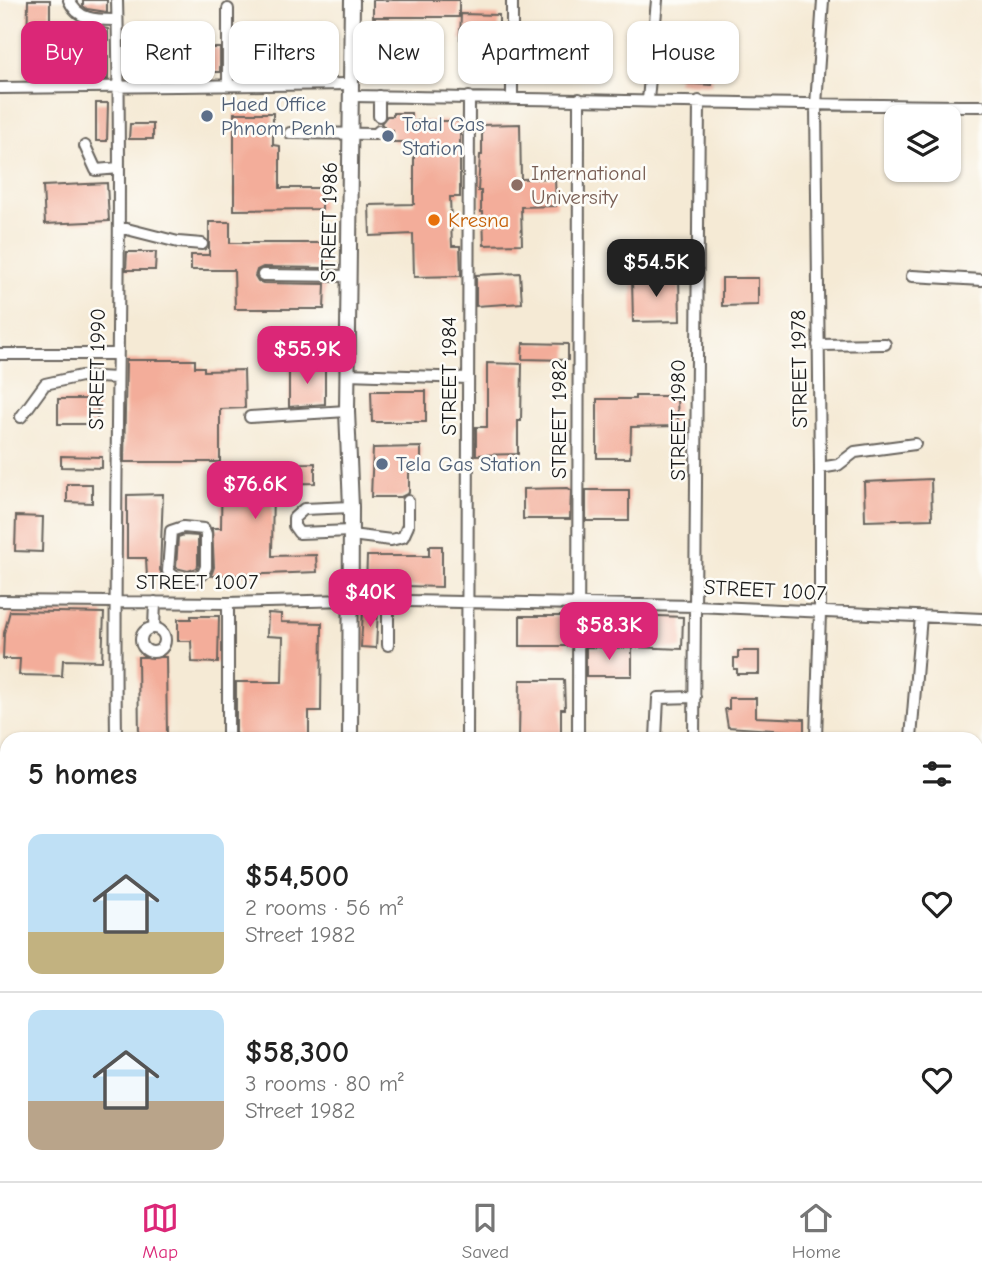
<!DOCTYPE html>
<html lang="en">
<head>
<meta charset="utf-8">
<style>
  body { margin:0; font-family:"Comic Neue",sans-serif; background:#f6f6f6; color:#222; height:100vh; display:flex; flex-direction:column; font-size:26px; white-space:nowrap }
  * { box-sizing:border-box; margin:0 }
  p { font-size:23px; color:#767676 }
  .icon { flex:none; width:38px; height:38px; fill:none; stroke:currentColor; stroke-width:2; stroke-linecap:round; stroke-linejoin:round }
  .map { position:relative; flex:1; overflow:hidden }
  .side { position:absolute; left:0px; top:732px; width:984px; height:450px; display:flex; flex-direction:column; background:#fff; border-radius:21px 21px 0 0; box-shadow:0 2px 5px #0004 }
  .side>* { flex:none }
  .guide { position:absolute; left:21px; top:21px; width:942px; height:63px; display:flex; gap:14px }
  .buttons { position:absolute; left:884px; top:105px; display:grid; gap:14px }
  .buttons a { display:grid; place-items:center; width:77px; height:77px; border-radius:14px; background:#fff; box-shadow:0 2px 5px #0004; font-size:35px }
  .price { position:absolute; translate:-50% -60px; padding:0 16px; border-radius:14px; background:#db2777; color:#fff; font-size:23px; line-height:46px; filter:drop-shadow(0 2px 4px #0008) }
  .price::after { content:''; position:absolute; left:50%; top:42px; width:21px; height:16px; margin-left:-10px; background:inherit; clip-path:polygon(0 0,100% 0,50% 100%) }
  .price.active { background:#222; color:#fff }
  ul { padding:0; list-style:none }
  li { display:flex; align-items:center; gap:21px; height:175px; padding:0 28px }
  li+li { border-top:2px solid #e0e0e0 }
  li span { display:grid; place-items:center; flex:none; width:196px; height:140px; border-radius:14px; color:#555 }
  li>.icon { margin-inline-start:auto }
  span .icon { width:84px; height:84px; fill:#fffc; stroke-width:1 }
  li b { font-size:30px }
  h2 { display:flex; justify-content:space-between; align-items:center; height:84px; padding:0 28px; font-size:30px }
  .chip { padding:0 24px; border-radius:14px; background:#fff; box-shadow:0 2px 5px #0004; font-size:24px; line-height:63px }
  .chip.active { background:#db2777; color:#fff }
  .menu { display:flex; justify-content:space-around; align-items:center; height:98px; border-top:2px solid #e0e0e0; background:#fff; font-size:19px; color:#767676 }
  .menu a { display:grid; justify-items:center; gap:4px }
  .menu .active { color:#db2777 }
  .map>svg:first-child { display:block }
</style>
</head>
<body>
<div class="map">
<svg width="982" height="1181" viewBox="0 0 982 1181">
  <rect width="100%" height="100%" fill="#fdfcf7"/>
  <filter id="ink" filterUnits="userSpaceOnUse"><feTurbulence type="fractalNoise" baseFrequency=".0143" numOctaves="2"/><feDisplacementMap in="SourceGraphic" scale="14" xChannelSelector="R" yChannelSelector="G"/><feConvolveMatrix kernelMatrix="1 2 1 2 8 2 1 2 1" color-interpolation-filters="sRGB"/></filter>
  <filter id="wash" filterUnits="userSpaceOnUse"><feTurbulence type="fractalNoise" baseFrequency=".00686" numOctaves="4" result="noise"/><feDisplacementMap in="SourceGraphic" scale="28" xChannelSelector="R" yChannelSelector="G"/><feGaussianBlur stdDeviation="1.57" result="paint"/><feColorMatrix in="noise" values="0 0 0 0 0 0 0 0 0 0 0 0 0 0 0 0 0 1.4 0 .05"/><feComposite in="paint" operator="in"/></filter>
  <g filter="url(#wash)">
    <rect width="100%" height="100%" fill="#f5ead5"/>
    <g id="blocks">
      <path fill="#f3ad9a" d="M28,0H50V24H82L108,29V79H49L48,55L27,54Z
        M83,0H107V12L87,9L83,6Z
        M373,0H459V17H373Z
        M461,14L499,15V40L460,39Z
        M202,48H220V72H201Z
        M680,56L713,58L712,85L678,83Z
        M96,103H108L107,141H96Z
        M234,113H273V145L280,146V188H322V209L234,210Z
        M393,113H411V121H460V197H450L452,246H460L461,276L414,277L413,234L370,236L369,205L414,204V142H393V130L387,131L381,123L387,116H393Z
        M130,124H153V139H129Z
        M520,124L521,179L555,178L556,206L521,207L522,244L484,245L483,212H481V191H478L480,155H482V125Z
        M107,183L109,221L45,224L43,186Z
        M209,222H230V243H324V268L263,267L257,270L255,276L258,281L263,283L325,284L324,309H235L234,270H191V255H209Z
        M127,252H156L155,270H126Z
        M520,273L522,303L476,306V275Z
        M679,277L680,321L633,322L632,278Z
        M722,278H758V305L722,306Z
        M523,343L568,344V360L522,359Z
        M126,360H195V367H204V371L244,370L245,408L220,409V462H124Z
        M487,363L522,364L521,421H518V454L476,455V427H487Z
        M289,367H325V404L289,407Z
        M371,391H426V422H372Z
        M635,396H677L678,426L631,427L630,458H597V399H635Z
        M58,399H98L97,424H58Z
        M421,447V471L409,472V493L401,497H371L373,448Z
        M61,456L102,457V468L61,467Z
        M315,463V483L273,484L272,556L316,555L317,572L211,576L214,567L212,528H221L222,465Z
        M931,479L932,519L865,521L864,482Z
        M67,484H92V503L67,502Z
        M568,488L571,490L570,519H523V489Z
        M586,490H629V521H586Z
        M163,494L160,570L163,578H147L146,558H127V495Z
        M16,516L43,517L42,552L15,551Z
        M184,535L198,536V565L197,568L188,571L176,568L178,537Z
        M429,546H442V587L366,585L367,556H429Z
        M363,610H378L376,648L361,647Z
        M10,611L104,613L102,661L63,660L62,676L19,675L20,659H3L4,633Z
        M268,613L281,614V622L322,623L321,711H309V738H236V682H282L283,637L267,636Z
        M634,615L683,617L682,649L633,647Z
        M191,616H219L218,663L192,662L191,641H178V619H191Z
        M520,616H566V646H520Z
        M586,647L632,648V676H586Z
        M738,651H759V674H737V669H734V658H738Z
        M138,657H166L167,738H139Z
        M520,680H564L565,709H561V738H519Z
        M729,698H756V717L804,719V732L728,727L725,709H729Z"/>
    </g>
  </g>
  <g filter="url(#ink)">
    <use href="#blocks" fill-opacity="0" stroke="#68645d" stroke-width="2"/>
    <g fill="none" stroke-linecap="round" stroke-linejoin="round">
      <defs>
        <path id="minor" d="M69,0C78,21 97,20 117,20
          M228,9V85
          M40,61L42,87
          M0,88L352,84
          M352,96C562,99 772,105 982,106
          M512,98V0
          M648,100L657,0
          M379,116V96
          M290,133L376,134L379,131
          M85,146L96,170L119,168
          M119,227L178,242L202,244
          M263,275L349,276
          M912,276L982,280
          M818,345L885,344
          M0,354H116
          M347,374L468,378
          M21,417L45,384L81,376L116,378
          M250,417L347,411
          M820,468L838,465L855,452L915,444
          M351,507L304,509L294,518V526L299,533L351,531
          M183,527L204,529L206,534V567L203,574C192,581 177,582 168,571L171,531Z
          M351,535L391,540L403,537L408,526V501
          M0,601L228,603L350,600L696,606L982,619
          M228,603V738
          M141 640a12 12 0 1 1 24 0a12 12 0 1 1-24 0Z
          M154,628L155,602
          M388,645V600
          M116,738C113,492 123,246 117,0
          M467,738L469,97
          M578,738L579,99
          M656,738L658,698L695,697
          M694,738L699,101
          M816,738L820,612V468L816,105L823,0
          M911,738L921,616
          M0,943H7
          M976,969L982,849
          M0,1010L1,1181
          M116,1174V1181
          M228,1181V1174
          M465,1181V1174
          M578,1181V1174
          M689,1181V1174
          M805,1181V1174
          M960,1181L961,1174"/>
        <path id="major" d="M350,738L351,507L347,411L352,0
          M349,1181V1174"/>
      </defs>
      <use href="#minor" stroke="#68645d" stroke-width="14"/>
      <use href="#major" stroke="#68645d" stroke-width="18"/>
      <use href="#minor" stroke="#fff" stroke-width="10"/>
      <use href="#major" stroke="#fff" stroke-width="14"/>
    </g>
  </g>
  <g fill="#5c6f8a" stroke="#fdfcf7" stroke-width="2.5">
    <circle cx="207" cy="116" r="7"/>
    <circle cx="388" cy="136" r="7"/>
    <circle cx="382" cy="464" r="7"/>
  </g>
  <circle fill="#8d6e63" stroke="#fdfcf7" stroke-width="2.5" cx="517" cy="185" r="7"/>
  <circle fill="#e8710a" stroke="#fdfcf7" stroke-width="2.5" cx="434" cy="220" r="7"/>
  <g text-anchor="middle" dominant-baseline="central" stroke-width="5" stroke-linejoin="round" paint-order="stroke">
    <g font-size="21" fill="#4e5e75" stroke="#fdfcf7" text-anchor="start">
      <text x="221" y="104">Haed Office<tspan x="221" dy="24">Phnom Penh</tspan></text>
      <text x="402" y="124">Total Gas<tspan x="402" dy="24">Station</tspan></text>
      <text x="396" y="464">Tela Gas Station</text>
    </g>
    <g font-size="21" fill="#785e54" stroke="#fdfcf7" text-anchor="start">
      <text x="531" y="173">International<tspan x="531" dy="24">University</tspan></text>
    </g>
    <g font-size="21" fill="#c56008" stroke="#fdfcf7" text-anchor="start">
      <text x="448" y="220">Kresna</text>
    </g>
    <g font-size="21" fill="#1c1c1c" stroke="#fdfcf7">
      <text transform="translate(329 222) rotate(-89)">STREET 1986</text>
      <text transform="translate(97 369) rotate(-89)">STREET 1990</text>
      <text transform="translate(799 369) rotate(-91)">STREET 1978</text>
      <text transform="translate(449 376) rotate(-90)">STREET 1984</text>
      <text transform="translate(559 419) rotate(-90)">STREET 1982</text>
      <text transform="translate(678 420) rotate(-90)">STREET 1980</text>
      <text x="197" y="582">STREET 1007</text>
      <text transform="translate(765 590) rotate(3)">STREET 1007</text>
    </g>
  </g>
</svg>
<div class="buttons">
<a><svg class="icon" aria-label="layers" viewBox="0 0 24 24"><path d="M12 4l9 5-9 5-9-5zM3 14l9 5 9-5"/></svg></a>
</div>
<b class="price active" style="left:656px;top:299px">$54.5K</b>
<b class="price" style="left:307px;top:386px">$55.9K</b>
<b class="price" style="left:255px;top:521px">$76.6K</b>
<b class="price" style="left:370px;top:629px">$40K</b>
<b class="price" style="left:609px;top:662px">$58.3K</b>
<div class="guide">
<a class="chip active">Buy</a>
<a class="chip">Rent</a>
<a class="chip">Filters</a>
<a class="chip">New</a>
<a class="chip">Apartment</a>
<a class="chip">House</a>
</div>
<section class="side">
<h2>5 homes<svg class="icon" aria-label="filters" viewBox="0 0 24 24"><path d="M4 7h16M4 17h16"/><circle cx="9" cy="7" r="2"/><circle cx="15" cy="17" r="2"/></svg></h2>
<ul>
<li><span style="background:linear-gradient(#bfe0f5 70%,#c2b280 0)"><svg class="icon" aria-label="home" viewBox="0 0 24 24"><path d="M3 11l9-7 9 7M6 9v11h12V9"/></svg></span><div><b>$54,500</b><p>2 rooms · 56 m²</p><p>Street 1982</p></div><svg class="icon" aria-label="heart" viewBox="0 0 24 24"><path d="M12 20l-8-8c-3-5 5-10 8-4 3-6 11-1 8 4z"/></svg></li>
<li><span style="background:linear-gradient(#bfe0f5 65%,#b9a48a 0)"><svg class="icon" aria-label="home" viewBox="0 0 24 24"><path d="M3 11l9-7 9 7M6 9v11h12V9"/></svg></span><div><b>$58,300</b><p>3 rooms · 80 m²</p><p>Street 1982</p></div><svg class="icon" aria-label="heart" viewBox="0 0 24 24"><path d="M12 20l-8-8c-3-5 5-10 8-4 3-6 11-1 8 4z"/></svg></li>
</ul>
</section>
</div>
<nav class="menu">
<a class="active"><svg class="icon" aria-label="map" viewBox="0 0 24 24"><path d="M3 6l6-2 6 2 6-2v14l-6 2-6-2-6 2zM9 4v14M15 6v14"/></svg>Map</a>
<a><svg class="icon" aria-label="saved" viewBox="0 0 24 24"><path d="M7 4h10v16l-5-4-5 4z"/></svg>Saved</a>
<a><svg class="icon" aria-label="home" viewBox="0 0 24 24"><path d="M3 11l9-7 9 7M6 9v11h12V9"/></svg>Home</a>
</nav>
</body>
</html>
